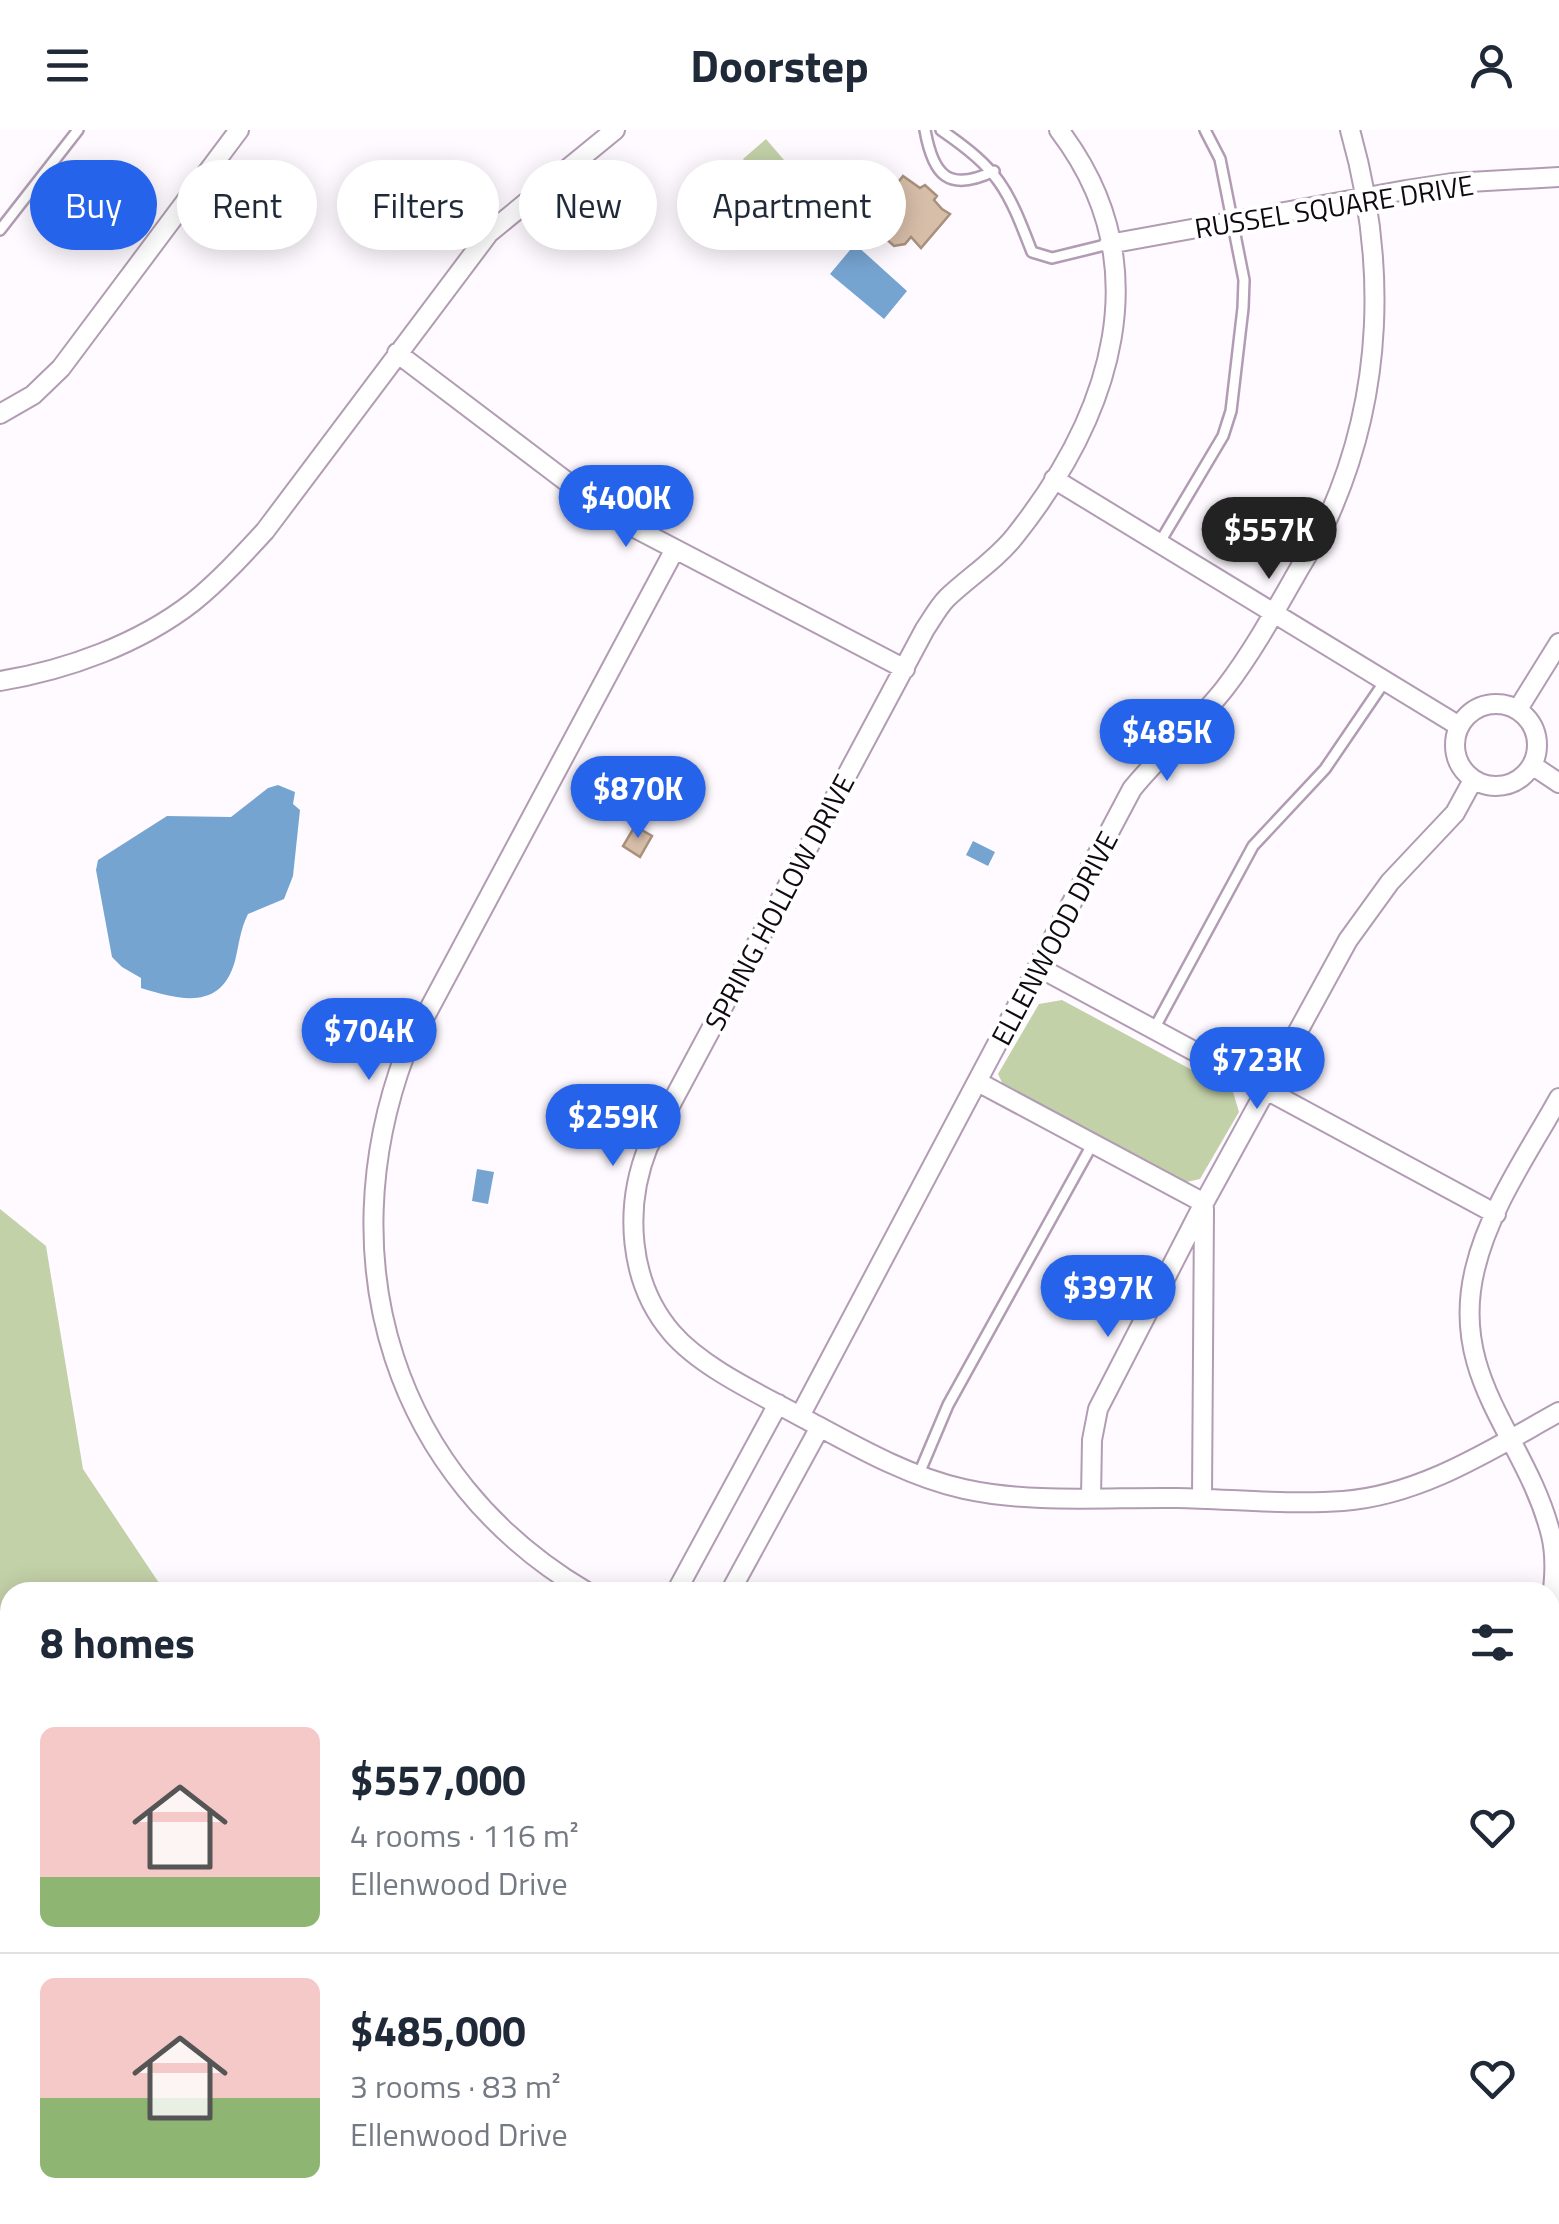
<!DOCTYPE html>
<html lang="en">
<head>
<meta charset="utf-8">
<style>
  body { margin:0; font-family:"Titillium Web",sans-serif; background:#f2f2f3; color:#1f2937; height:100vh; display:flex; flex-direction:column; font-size:38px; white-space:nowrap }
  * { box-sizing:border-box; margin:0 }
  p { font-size:32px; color:#747a83 }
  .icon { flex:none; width:55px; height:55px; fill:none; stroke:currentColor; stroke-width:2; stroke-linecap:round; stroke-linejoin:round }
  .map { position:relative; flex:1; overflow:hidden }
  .side { position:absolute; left:0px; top:1452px; width:1560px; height:642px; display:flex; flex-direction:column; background:#fff; border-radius:30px 30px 0 0; box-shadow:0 5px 25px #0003 }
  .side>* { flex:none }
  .top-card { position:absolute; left:30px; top:30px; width:1000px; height:90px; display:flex; gap:20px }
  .price { position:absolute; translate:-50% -85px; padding:0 22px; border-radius:35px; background:#2563eb; color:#fff; font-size:32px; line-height:65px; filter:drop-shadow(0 2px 5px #0008) }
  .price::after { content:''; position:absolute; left:50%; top:60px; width:30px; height:22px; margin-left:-15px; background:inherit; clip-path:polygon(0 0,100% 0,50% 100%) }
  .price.selected { background:#222; color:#fff }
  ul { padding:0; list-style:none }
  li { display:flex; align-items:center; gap:30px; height:250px; padding:0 40px }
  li+li { border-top:2px solid #e0e1e3 }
  li span { display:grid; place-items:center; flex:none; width:280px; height:200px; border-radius:15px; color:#555 }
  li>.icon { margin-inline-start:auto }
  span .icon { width:120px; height:120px; fill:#fffc; stroke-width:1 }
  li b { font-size:42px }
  h2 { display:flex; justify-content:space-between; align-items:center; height:120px; padding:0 40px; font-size:42px }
  .chip { padding:0 35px; border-radius:45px; background:#fff; box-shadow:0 5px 25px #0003; font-size:35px; line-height:90px }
  .chip.selected { background:#2563eb; color:#fff }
  header { display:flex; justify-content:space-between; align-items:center; height:130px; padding:0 40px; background:#fff; font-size:45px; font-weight:700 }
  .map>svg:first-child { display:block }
</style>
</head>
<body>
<header><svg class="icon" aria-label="menu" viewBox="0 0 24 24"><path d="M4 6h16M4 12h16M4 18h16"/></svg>Doorstep<svg class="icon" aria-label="person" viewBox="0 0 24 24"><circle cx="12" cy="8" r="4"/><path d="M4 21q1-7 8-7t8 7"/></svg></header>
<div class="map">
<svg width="1559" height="2094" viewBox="0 0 1559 2094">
  <rect width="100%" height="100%" fill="#fffaff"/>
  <path fill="#c3d1a8" d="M766,9L808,58L785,78L743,29Z
    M1062,870L1233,962L1239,982L1200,1049L1182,1053L1007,963L998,944L1039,874Z
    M0,1079L46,1116L83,1339L165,1462H10V1679L0,1665Z
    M0,2054L10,2067V2085H25L30,2091L62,2085H320L315,2094H0Z"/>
  <path fill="#76a4d1" d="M855,114L907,161L884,189L830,144Z
    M278,655L295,662L293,674L300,680L293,746L284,769L248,784C240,800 239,815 235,831C221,881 180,870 141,858V848L122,837L112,827L96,740L98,730L167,686L231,687L268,658Z
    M973,711L995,722L988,736L966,725Z
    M477,1039L494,1042L488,1074L472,1071Z"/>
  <path fill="#d7bea9" stroke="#a7907c" stroke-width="2.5" d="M903,46L920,58L925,55L937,66L934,70L942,79L950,84L921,118L911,107L905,114L894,116L883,106L881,95L886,91L885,85L876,80Z
    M838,102L847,110L841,117L832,109Z
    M635,696L652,706L640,727L623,716Z
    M586,2085H619L618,2091Z
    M774,2085H786L788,2093L741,2094Z
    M896,2085H941L943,2094H897Z
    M1373,2085H1396L1385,2094H1380Z"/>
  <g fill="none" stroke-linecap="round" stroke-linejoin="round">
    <defs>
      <path id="service" d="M925,0C933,45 948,63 994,41
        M941,0C999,40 1007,57 1032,122L1052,128L1109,114
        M0,100L78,0
        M1160,412L1223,306L1231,281L1243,178L1244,150L1220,29L1205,0
        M1154,899L1253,716L1325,639L1385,551
        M918,1346L948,1275L1093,1013"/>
      <path id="minor" d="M1059,0C1162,135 1111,285 1015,406C996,430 969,447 947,468C938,477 932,489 925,499L648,1017C624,1077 628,1152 672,1203C703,1239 764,1266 805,1289C855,1316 909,1347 964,1359C1032,1374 1107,1367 1177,1368C1231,1369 1289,1375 1343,1371C1422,1365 1492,1319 1559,1282
        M1109,114L1406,60L1452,53L1559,47
        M397,223L583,364L631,396L905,539
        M0,284L33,265L61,238L239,0
        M1054,349L1459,596
        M0,551C67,540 139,514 193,472C219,451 242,426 265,401L489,103L615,0
        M1455 615a41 41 0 1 1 82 0a41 41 0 1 1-82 0Z
        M1518,579L1559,513
        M1532,635L1559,653
        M1040,838L1496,1084
        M978,952L1204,1073
        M800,1286L1132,659C1161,623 1197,594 1225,558C1251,524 1273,485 1294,448C1305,428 1318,409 1328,388C1384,264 1387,130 1350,0
        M1091,1367L1092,1310L1098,1279L1204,1073L1348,810L1390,752L1455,683L1473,650
        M1202,1368L1204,1079
        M587,1462C393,1348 328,1131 405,924L675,419
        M676,1462L778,1274
        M730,1462L820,1297
        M1550,1481C1554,1456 1557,1430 1551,1405C1527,1308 1448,1249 1475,1139C1489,1079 1529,1022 1559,968
        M0,1868L10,1883
        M1005,2085V2094"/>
    </defs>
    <use href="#service" stroke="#b19cb3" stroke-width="14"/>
    <use href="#minor" stroke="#b19cb3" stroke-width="22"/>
    <use href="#service" stroke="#fff" stroke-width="9"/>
    <use href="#minor" stroke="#fff" stroke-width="18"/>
  </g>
  <g text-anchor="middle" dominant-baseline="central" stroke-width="8" stroke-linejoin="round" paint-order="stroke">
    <g font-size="28" fill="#100911" stroke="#fff">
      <text transform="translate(1334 76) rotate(-9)">RUSSEL SQUARE DRIVE</text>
      <text transform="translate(779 772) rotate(-62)">SPRING HOLLOW DRIVE</text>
      <text transform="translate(1054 808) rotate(-62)">ELLENWOOD DRIVE</text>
    </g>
  </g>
</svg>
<b class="price" style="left:626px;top:420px">$400K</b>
<b class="price selected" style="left:1269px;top:452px">$557K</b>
<b class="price" style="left:1167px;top:654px">$485K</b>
<b class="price" style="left:638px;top:711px">$870K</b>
<b class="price" style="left:369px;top:953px">$704K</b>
<b class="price" style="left:1257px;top:982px">$723K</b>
<b class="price" style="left:613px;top:1039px">$259K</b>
<b class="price" style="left:1108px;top:1210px">$397K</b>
<div class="top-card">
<a class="chip selected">Buy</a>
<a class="chip">Rent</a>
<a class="chip">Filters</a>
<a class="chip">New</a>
<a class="chip">Apartment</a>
</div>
<section class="side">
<h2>8 homes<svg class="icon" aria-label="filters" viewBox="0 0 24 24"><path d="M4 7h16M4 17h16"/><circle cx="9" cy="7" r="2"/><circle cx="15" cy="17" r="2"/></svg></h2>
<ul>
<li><span style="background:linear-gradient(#f6c9c9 75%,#8fb573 0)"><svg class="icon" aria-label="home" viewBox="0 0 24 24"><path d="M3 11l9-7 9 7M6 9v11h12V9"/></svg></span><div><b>$557,000</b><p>4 rooms · 116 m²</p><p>Ellenwood Drive</p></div><svg class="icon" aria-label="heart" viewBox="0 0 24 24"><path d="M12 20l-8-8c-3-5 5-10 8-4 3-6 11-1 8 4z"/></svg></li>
<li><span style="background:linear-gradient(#f6c9c9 60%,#8fb573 0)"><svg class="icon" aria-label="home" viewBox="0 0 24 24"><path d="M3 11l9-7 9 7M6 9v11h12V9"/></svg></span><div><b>$485,000</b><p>3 rooms · 83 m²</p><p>Ellenwood Drive</p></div><svg class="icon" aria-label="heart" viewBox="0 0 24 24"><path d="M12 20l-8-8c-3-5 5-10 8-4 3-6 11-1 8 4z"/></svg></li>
</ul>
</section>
</div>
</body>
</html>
